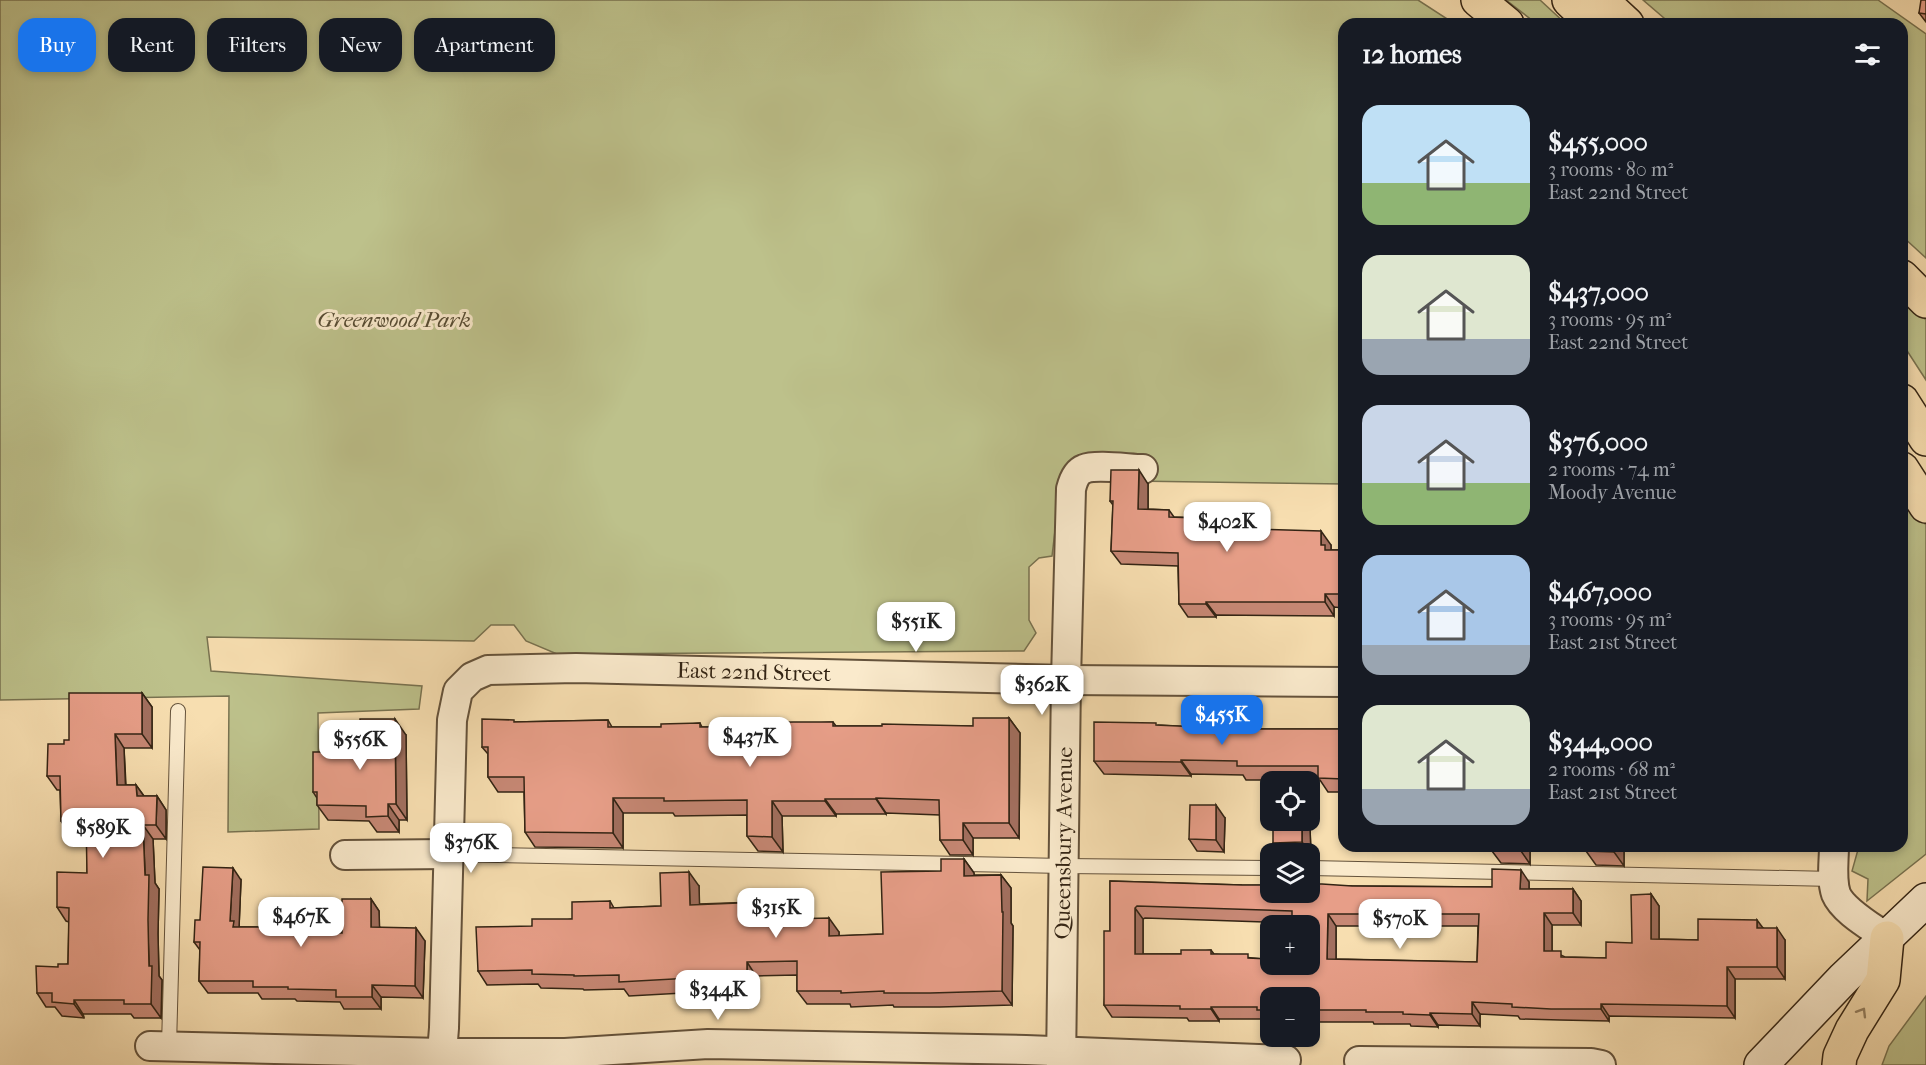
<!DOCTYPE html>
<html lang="en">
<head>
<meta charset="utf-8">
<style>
  body { margin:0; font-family:"IM FELL French Canon",serif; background:#20242c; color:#f1f3f6; height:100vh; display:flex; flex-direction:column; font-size:22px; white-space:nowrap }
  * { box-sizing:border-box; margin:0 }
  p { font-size:20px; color:#9ea1a6 }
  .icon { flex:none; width:33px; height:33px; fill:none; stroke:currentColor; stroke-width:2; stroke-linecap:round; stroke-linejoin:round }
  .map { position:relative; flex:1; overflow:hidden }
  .sheet { position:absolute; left:1338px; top:18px; width:570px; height:834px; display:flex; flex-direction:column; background:#171b24; border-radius:18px; box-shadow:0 3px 9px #0003 }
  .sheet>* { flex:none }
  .guide { position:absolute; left:18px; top:18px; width:570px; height:54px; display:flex; gap:12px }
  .tools { position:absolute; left:1260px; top:771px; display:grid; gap:12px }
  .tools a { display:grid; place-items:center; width:60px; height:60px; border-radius:12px; background:#171b24; box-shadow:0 3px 9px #0003; font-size:30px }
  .price { position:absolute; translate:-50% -51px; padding:0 14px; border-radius:12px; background:#fff; color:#222; font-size:20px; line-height:39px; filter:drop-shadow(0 2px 3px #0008) }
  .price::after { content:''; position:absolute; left:50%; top:36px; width:18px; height:14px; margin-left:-9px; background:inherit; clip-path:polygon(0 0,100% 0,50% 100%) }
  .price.active { background:#1a73e8; color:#fff }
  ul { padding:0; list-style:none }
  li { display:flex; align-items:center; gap:18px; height:150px; padding:0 24px }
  li span { display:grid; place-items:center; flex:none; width:168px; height:120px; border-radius:18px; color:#555 }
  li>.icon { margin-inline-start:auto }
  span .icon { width:72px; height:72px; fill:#fffc; stroke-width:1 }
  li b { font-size:26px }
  h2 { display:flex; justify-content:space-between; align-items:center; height:72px; padding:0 24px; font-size:26px }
  .tag { padding:0 21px; border-radius:18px; background:#171b24; box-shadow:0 3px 9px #0003; font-size:21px; line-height:54px }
  .tag.active { background:#1a73e8; color:#fff }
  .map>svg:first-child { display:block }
</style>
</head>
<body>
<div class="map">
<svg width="1926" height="1065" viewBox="0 0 1926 1065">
  <rect width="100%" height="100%" fill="#f7deb0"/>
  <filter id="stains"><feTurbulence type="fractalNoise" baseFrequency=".00333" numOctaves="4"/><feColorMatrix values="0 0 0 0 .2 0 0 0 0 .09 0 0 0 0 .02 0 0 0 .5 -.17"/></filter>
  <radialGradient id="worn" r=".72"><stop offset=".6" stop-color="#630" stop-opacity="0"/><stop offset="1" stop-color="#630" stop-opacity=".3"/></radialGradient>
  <path fill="#bdc18b" stroke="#787250" stroke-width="1.5" d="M0,0H1418L1455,24H1344V484L1061,480L1052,556L1039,558L1029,567V620L1036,633L1024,651L557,654L526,641L514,625H491L474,641L207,637L211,671L422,686L419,709L318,713L319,829L228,832L229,696L0,700Z
    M1506,0H1540L1566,24H1537Z
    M1643,0H1878L1926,34V258L1902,236V24H1671Z
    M1902,295L1926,320V380L1902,343Z
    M1902,494L1926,525V854L1867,901L1868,879L1852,871L1859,846H1902Z
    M1926,996V1065H1882L1889,1046Z"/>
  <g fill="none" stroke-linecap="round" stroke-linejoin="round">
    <defs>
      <path id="lane" d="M448,854L1063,866L1270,868
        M1310,868L1833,879
        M169,1046L178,711"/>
      <g id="street">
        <path d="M1834,846C1834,861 1831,879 1836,894C1843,911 1872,927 1887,938"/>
        <path d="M345,855L448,854"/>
        <path d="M150,1046L442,1053H565L708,1044L1026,1050L1286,1060"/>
        <path d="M1359,1061L1591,1063L1601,1065"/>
        <path id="s1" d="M441,1065L444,1028L452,720L458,691L472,677L488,670L576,668L1066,680L1344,682"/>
        <path id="s2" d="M1061,1065L1066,680L1071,489C1073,481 1076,472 1084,469C1096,464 1130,469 1143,469"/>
      </g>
      <path id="secondary" d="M1761,1065L1844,978L1926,900"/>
      <path id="highway" d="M1478,0L1507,24
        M1569,0L1594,24
        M1601,0L1627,24
        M1902,277L1926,301
        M1902,401L1926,439
        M1902,469L1926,506
        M1839,1065L1840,1056L1852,1030L1883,980L1887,938"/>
    </defs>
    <use href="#lane" stroke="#64523b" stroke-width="16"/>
    <use href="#street" stroke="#64523b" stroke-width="32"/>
    <use href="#secondary" stroke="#332414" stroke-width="36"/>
    <use href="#highway" stroke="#332414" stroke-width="36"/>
    <use href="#lane" stroke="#faeacc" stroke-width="14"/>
    <use href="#street" stroke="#faeacc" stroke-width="28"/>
    <use href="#secondary" stroke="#faeacc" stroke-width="33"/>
    <use href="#highway" stroke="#f7deb0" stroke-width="33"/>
  </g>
  <path fill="#c78875" stroke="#332414" stroke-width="1.5" fill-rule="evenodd" d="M1926,0V22L1919,13Z
    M1148,484V509L1169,510L1174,517L1225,519L1247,518L1255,530L1331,545V550H1344V608L1334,607V616L1216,615V617H1188L1179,604L1178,566L1121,564L1111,551L1113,505L1110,501Z
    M142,693L152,707V748H124L126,785H136L144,796H157L166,810V839H153L155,883L159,889L158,934L159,976L162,980L161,1018H134L131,1014H83L84,1018L62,1016L55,1007H46L37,993L58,967L68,964L69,922L66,921L57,907L87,873V835H70L61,821L60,790H57L47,776L64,744Z
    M1009,718L1020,733L1019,838H973V855H950L940,840V815L886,813V814H836V816H782L783,852L758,851L747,836V815L675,816L673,813H623V848L535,847L525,832L524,792H498L488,777V754L482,747L515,722L608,720L612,727H661L700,723L702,727H749L833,722L836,726H973Z
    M1158,725L1224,729H1344V792H1328L1320,780H1246L1243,775L1191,774V776L1104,774L1094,761Z
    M406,735L407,820H399V832H377L369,821L328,820L317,805V798L313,792L360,752Z
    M1225,818L1224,852L1197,851L1189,839Z
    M1310,828L1311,854H1280L1273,843Z
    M1530,846V864L1501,863L1492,851Z
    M1624,846V866L1596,865L1586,851Z
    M964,859L974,873V875H1001L1011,888V923L1013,926L1012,1005L940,1007H894L893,1005L851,1007L850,1004H807L797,991V975L756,976L757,992L720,991L629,996L624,989L584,990L583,989L541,988L538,984L487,985L478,971L532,926L572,919L610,901L614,908L661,906L699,886V904L788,901L797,915V918L839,932V936L883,934L941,871Z
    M241,880L239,927H275L277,930L342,933L371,899L379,911V927L425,941L423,998L381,997V1009H344L340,1002L297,1001L295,999H262L258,993H208L199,981L200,950L194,942L200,920Z
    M1110,881L1242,885L1492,887L1529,882V889H1573L1581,901V925H1552V951L1565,957L1606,958L1632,943L1651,894L1659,906V939L1698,940L1763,928L1785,940V979H1735V1018L1609,1016V1021L1560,1020L1520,1019L1518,1016L1480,1014V1026L1438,1025V1027L1411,1026L1410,1024H1374L1373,1022H1310V998H1270V1022H1265L1263,1019H1219V1021H1189L1187,1018L1112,1017L1104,1005L1110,931ZM1145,918L1292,923L1310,964L1214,954L1211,950L1181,954H1143V919ZM1336,926H1478L1477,962L1336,959Z"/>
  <path fill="#a26f5f" stroke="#332414" stroke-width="1.5" d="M1139,470L1148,484V523L1138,509Z
    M1247,518L1257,531L1247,529Z
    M1321,531L1331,545V553L1334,564L1321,545Z
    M1325,594L1334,607V616L1325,602Z
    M1206,602L1216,615V617L1206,604Z
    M142,693L152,707V748L142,734Z
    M1009,718L1020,733L1019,838L1009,823Z
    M395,719L406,735L407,820L396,804Z
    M115,734L124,748L126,799L117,785Z
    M1181,760L1191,774V776L1181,762Z
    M136,785L146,799L137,796Z
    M157,796L166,810V839L156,825Z
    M613,798L623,813V848L613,833Z
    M876,798L886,813V814L876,799Z
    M825,799L836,814V816L825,801Z
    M772,801L782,816L783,852L772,837Z
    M388,804L399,820V832L388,816Z
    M1216,805L1225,818L1224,852L1216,840Z
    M1302,820H1305L1310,828L1311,854L1302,842Z
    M963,823L973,838V855L963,840Z
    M143,825L153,839L155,883L159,889L158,934L159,976L162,980L161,1018L151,1004Z
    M1522,846H1530V864L1521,851Z
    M1614,846H1624V866L1614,852Z
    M964,859L974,873V890L964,876Z
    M233,868L241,880L239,929L233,927L230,921Z
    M1521,870L1529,882V901L1520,889Z
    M689,872L699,886L700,919L690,905Z
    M1001,875L1011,888V923L1013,926L1012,1005L1002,991Z
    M1573,889L1581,901V925L1573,913Z
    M1651,894L1659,906V951L1651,939Z
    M371,899L379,911L380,939L371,927Z
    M788,901L797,915L798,933L788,919Z
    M1135,908L1143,919V965L1135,954Z
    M1544,913L1552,925V963L1544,951Z
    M1328,914L1336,926V971L1327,959Z
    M829,918L839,932V950L829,936Z
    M1757,920L1766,932L1757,928Z
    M416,928L425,941L423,998L415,986Z
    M1777,928L1785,940V979L1777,967Z
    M747,962L756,976L757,992L747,978Z
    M1727,967L1735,979V1018L1727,1006Z
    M372,985L381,997V1009L372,997Z
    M74,1000L83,1014L84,1018L74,1004Z
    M1472,1002L1480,1014V1026L1472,1014Z
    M1601,1004L1609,1016V1021L1601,1009Z
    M1211,1007L1219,1019V1021L1211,1009Z
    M1430,1013L1438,1025V1027L1430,1015Z"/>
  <path fill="#e79e88" stroke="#332414" stroke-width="1.5" fill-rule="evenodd" d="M1921,0H1926V14L1919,13Z
    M1111,470H1139L1138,509L1169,510V517L1225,519L1226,517L1247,518V529L1321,531V545H1325V550H1344V594H1325V602H1206V604H1179L1178,553L1111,551L1113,501H1110Z
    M69,693H142V734H115L117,785H136L137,796H157L156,825H143L145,875H149L148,920L149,966H152L151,1004H124V1000H74V1004L52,1002V993H37L36,966L58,967V964H68L69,908L57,907V872L87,873L86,821H61L60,776H47L48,744H64V740H69Z
    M973,718H1009V823H963V840H940L939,800L876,798V799H825V801H772V837L747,836V800L664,801V798H613V833L525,832L524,777H488V747H482V719L514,720V722L608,720V727H661V724L700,723V727H749V723L793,722H833V726H882V724L973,726Z
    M360,719H395L396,804H388V816L366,817V806L317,805V792H313V752H360Z
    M1094,722L1156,723V725L1223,728V729H1344V779L1318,778V766H1237V761L1181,760V762L1094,761Z
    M1190,805H1216V840L1189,839Z
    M1273,820H1302V842L1273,843Z
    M1492,846H1522L1521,851H1492Z
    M1586,846H1614V852L1586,851Z
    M941,859H964V876L1001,875L1002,912H1003L1002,991L930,993H884V991L841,993V991H797V961L747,962V978L710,977L619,982V975L574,976V975L532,974V970L478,971L476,927L532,926V919H572V902L610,901V908L661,906L660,873L689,872L690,905L788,901V919L829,918V936L883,934L881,872L941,871Z
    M203,867L233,868L230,921H234L233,927H275V930L342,933V899H371V927L416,928L415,986L372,985V997H336V990L288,989V987H253V981H199L200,942H194L195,920H200Z
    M1492,869L1521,870L1520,889H1573V913H1544V951H1561V957L1606,958V942L1632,943L1631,895L1651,894V939L1698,940V919L1757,920V928H1777V967H1727V1006L1601,1004V1009H1551L1512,1007V1004L1472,1002V1014L1430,1013V1015L1403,1014V1012H1366V1010H1310V998H1270V1010H1257V1007H1211V1009H1180V1006L1104,1005V931H1110V881L1242,885H1270V892H1310V884H1322L1352,886L1492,887ZM1137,906L1292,911V926H1310V964H1270V959L1248,958V954H1211V950H1181V954H1135V908ZM1328,914H1479L1477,962L1327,959Z"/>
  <defs><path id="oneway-chevron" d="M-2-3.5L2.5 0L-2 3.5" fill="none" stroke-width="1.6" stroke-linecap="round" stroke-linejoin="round" transform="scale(1.5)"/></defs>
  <use stroke="#958162" href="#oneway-chevron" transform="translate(1862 1012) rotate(-59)"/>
  <g text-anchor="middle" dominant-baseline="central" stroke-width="6" stroke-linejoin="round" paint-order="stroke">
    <g font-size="22" font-style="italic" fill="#564b32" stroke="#faeacc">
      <text x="394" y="320">Greenwood Park</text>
    </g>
    <g font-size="22" fill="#332414" stroke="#faeacc">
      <text stroke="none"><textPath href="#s1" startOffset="678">East 22nd Street</textPath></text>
      <text stroke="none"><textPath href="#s2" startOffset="222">Queensbury Avenue</textPath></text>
    </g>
  </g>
  <rect width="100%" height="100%" filter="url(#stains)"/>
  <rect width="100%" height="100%" fill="url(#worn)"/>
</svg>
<div class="tools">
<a><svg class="icon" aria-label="locate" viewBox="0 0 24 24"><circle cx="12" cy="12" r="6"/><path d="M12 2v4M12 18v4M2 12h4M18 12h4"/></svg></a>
<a><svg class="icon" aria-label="layers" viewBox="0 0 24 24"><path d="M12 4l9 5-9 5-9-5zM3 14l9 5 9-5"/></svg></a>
<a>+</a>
<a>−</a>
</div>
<b class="price" style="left:1227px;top:553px">$402K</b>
<b class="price" style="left:916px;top:653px">$551K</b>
<b class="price" style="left:1042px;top:716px">$362K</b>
<b class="price active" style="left:1222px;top:746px">$455K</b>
<b class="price" style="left:750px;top:768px">$437K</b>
<b class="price" style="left:360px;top:771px">$556K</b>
<b class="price" style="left:103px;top:859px">$589K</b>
<b class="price" style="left:471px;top:874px">$376K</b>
<b class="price" style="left:776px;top:939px">$315K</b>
<b class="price" style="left:301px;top:948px">$467K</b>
<b class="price" style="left:1400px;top:950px">$570K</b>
<b class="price" style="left:718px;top:1021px">$344K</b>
<div class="guide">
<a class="tag active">Buy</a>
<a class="tag">Rent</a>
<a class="tag">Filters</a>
<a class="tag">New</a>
<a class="tag">Apartment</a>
</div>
<section class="sheet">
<h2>12 homes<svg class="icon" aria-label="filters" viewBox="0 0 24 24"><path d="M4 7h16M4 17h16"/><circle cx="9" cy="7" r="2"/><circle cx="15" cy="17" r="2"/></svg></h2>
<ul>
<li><span style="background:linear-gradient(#bfe0f5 65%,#8fb573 0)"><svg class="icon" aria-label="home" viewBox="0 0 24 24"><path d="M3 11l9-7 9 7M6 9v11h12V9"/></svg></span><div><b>$455,000</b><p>3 rooms · 80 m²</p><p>East 22nd Street</p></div></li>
<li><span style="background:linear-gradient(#dfe7d0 70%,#9aa5b1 0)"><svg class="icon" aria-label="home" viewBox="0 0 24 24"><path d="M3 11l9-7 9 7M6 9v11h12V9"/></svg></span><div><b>$437,000</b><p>3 rooms · 95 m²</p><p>East 22nd Street</p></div></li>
<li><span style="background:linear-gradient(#c9d6e8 65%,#8fb573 0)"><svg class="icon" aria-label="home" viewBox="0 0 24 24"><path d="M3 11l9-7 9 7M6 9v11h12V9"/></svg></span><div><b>$376,000</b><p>2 rooms · 74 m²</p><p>Moody Avenue</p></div></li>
<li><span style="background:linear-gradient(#a9c7e8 75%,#9aa5b1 0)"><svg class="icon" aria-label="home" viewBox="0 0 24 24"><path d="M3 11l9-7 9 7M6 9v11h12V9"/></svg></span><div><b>$467,000</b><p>3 rooms · 95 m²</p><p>East 21st Street</p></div></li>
<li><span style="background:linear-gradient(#dfe7d0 70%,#9aa5b1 0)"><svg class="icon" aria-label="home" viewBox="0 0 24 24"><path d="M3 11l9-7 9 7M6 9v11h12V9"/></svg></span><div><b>$344,000</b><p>2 rooms · 68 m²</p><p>East 21st Street</p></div></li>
</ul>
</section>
</div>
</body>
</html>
